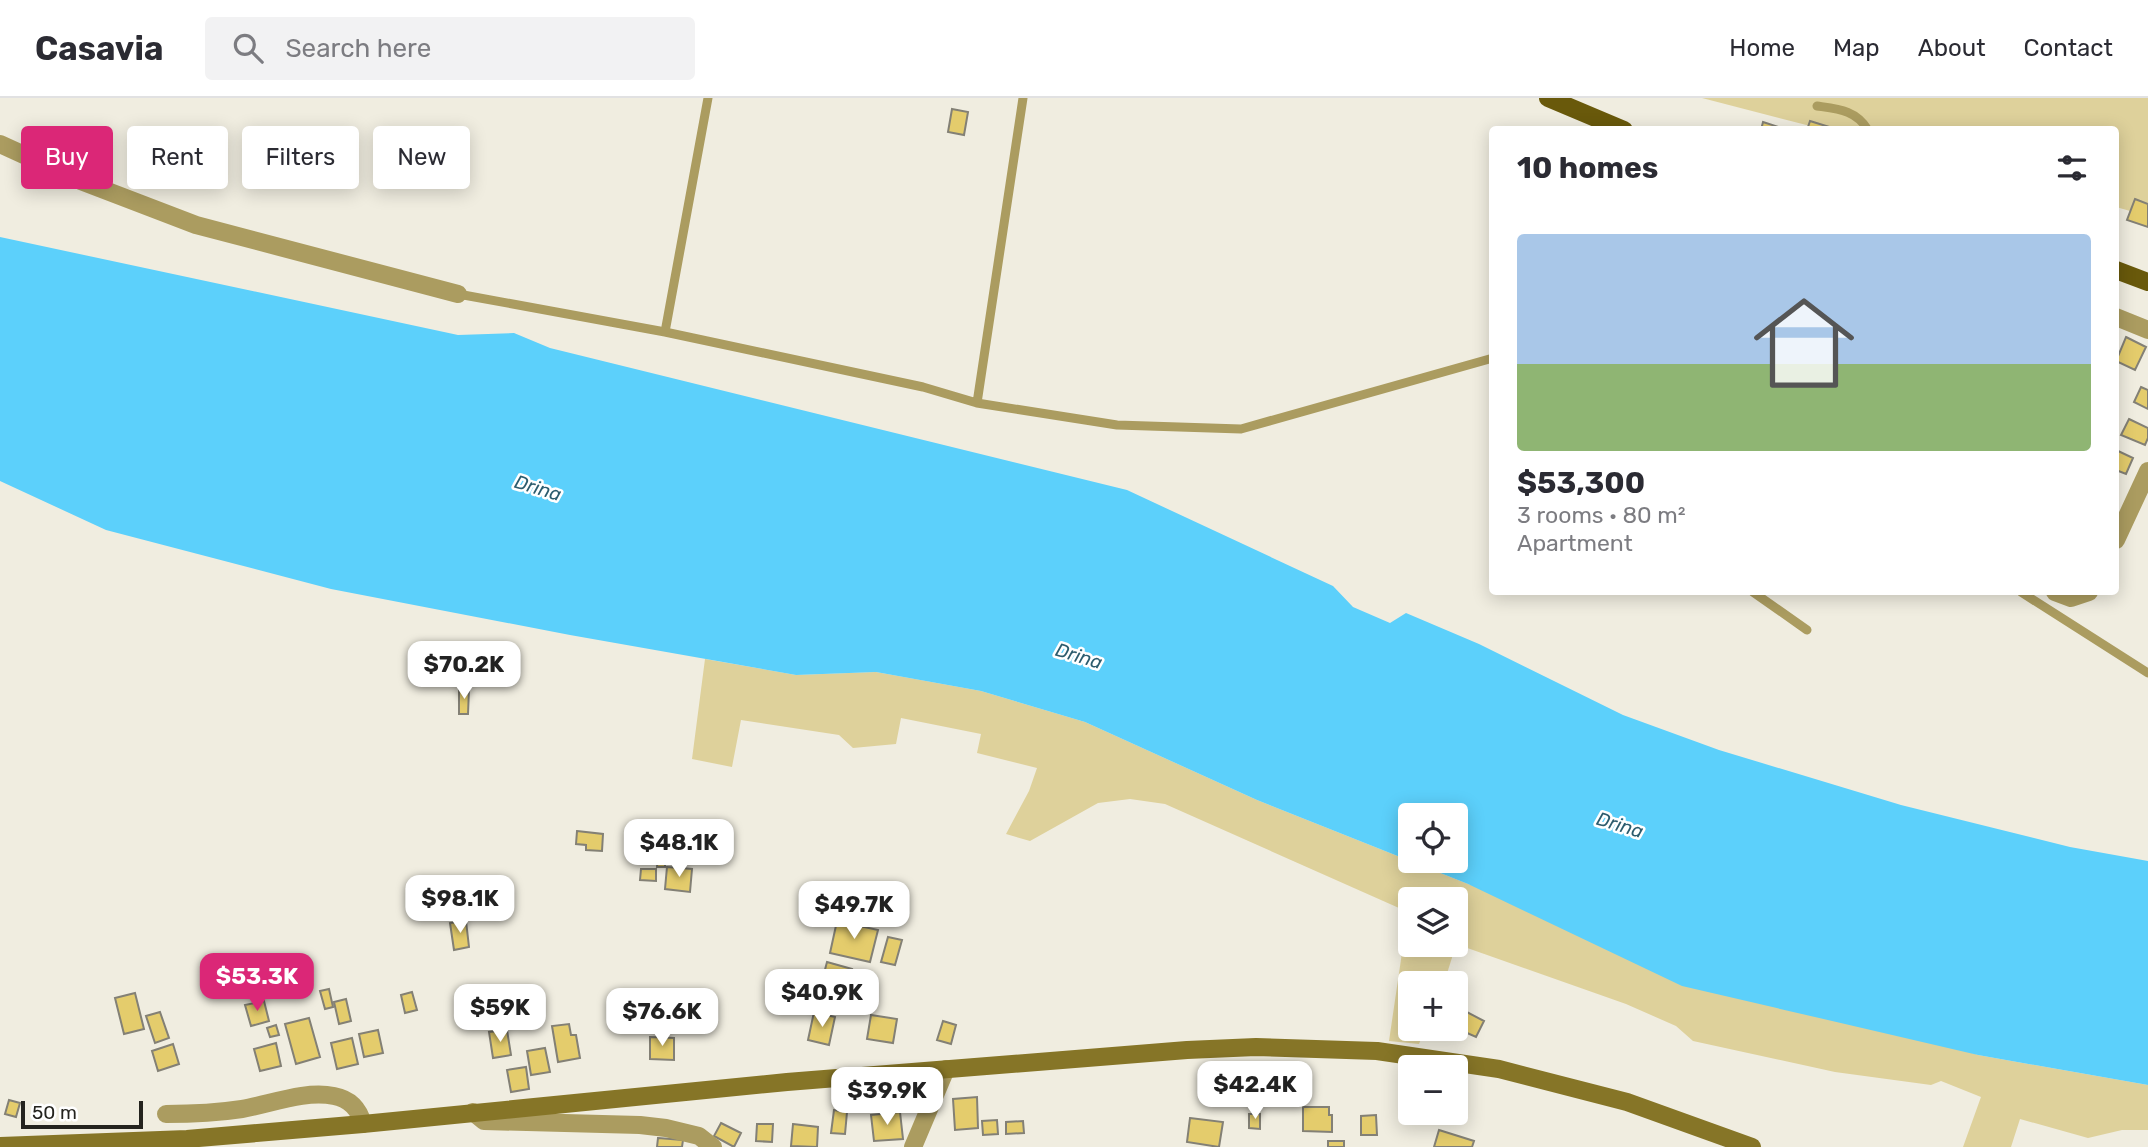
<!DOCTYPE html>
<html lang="en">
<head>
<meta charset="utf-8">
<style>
  body { margin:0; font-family:Rubik,sans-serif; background:#f2f2f3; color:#2b2b33; height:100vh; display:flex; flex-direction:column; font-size:26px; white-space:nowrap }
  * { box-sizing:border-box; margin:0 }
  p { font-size:23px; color:#7c7c81 }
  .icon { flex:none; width:38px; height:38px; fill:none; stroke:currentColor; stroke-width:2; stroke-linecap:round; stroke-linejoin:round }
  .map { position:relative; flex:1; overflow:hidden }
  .details { position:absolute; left:1489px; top:28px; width:630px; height:469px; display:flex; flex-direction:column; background:#fff; border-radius:7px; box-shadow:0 4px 18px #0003 }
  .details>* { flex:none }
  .top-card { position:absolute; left:21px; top:28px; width:665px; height:63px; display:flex; gap:14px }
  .controls { position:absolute; left:1398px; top:705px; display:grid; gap:14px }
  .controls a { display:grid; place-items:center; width:70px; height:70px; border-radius:7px; background:#fff; box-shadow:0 4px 18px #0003; font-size:35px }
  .scale { position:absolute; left:21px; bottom:18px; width:122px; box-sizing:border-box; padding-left:7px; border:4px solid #24231e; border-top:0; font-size:19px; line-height:24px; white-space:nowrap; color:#24231e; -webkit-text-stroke:5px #fff; paint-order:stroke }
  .price { position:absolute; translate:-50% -60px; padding:0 16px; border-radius:14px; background:#fff; color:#222; font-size:23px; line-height:46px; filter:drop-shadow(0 2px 4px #0008) }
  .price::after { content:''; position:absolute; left:50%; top:42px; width:21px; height:16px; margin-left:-10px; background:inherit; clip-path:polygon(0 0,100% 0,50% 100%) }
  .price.active { background:#db2777; color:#fff }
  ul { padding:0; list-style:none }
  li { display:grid; align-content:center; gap:14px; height:371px; padding:0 28px }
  li span { display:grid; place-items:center; height:217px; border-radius:7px; color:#555 }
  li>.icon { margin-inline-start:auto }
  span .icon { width:126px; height:126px; fill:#fffc; stroke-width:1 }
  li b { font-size:30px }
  h2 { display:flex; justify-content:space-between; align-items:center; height:84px; padding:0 28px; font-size:30px }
  .chip { padding:0 24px; border-radius:7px; background:#fff; box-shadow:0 4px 18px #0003; font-size:24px; line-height:63px }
  .chip.active { background:#db2777; color:#fff }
  header { display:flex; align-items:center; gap:42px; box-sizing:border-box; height:98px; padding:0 35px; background:#fff; border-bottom:2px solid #e1e1e2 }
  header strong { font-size:33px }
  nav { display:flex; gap:38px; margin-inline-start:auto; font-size:24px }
  .search { width:490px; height:63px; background:#f2f2f3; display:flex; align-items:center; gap:18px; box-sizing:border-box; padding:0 24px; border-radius:7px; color:#7c7c81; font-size:26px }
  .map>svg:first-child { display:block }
</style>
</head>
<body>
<header>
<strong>Casavia</strong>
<div class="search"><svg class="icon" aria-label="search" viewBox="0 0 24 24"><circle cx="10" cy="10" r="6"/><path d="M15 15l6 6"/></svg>Search here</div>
<nav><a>Home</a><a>Map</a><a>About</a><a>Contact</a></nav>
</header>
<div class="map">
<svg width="2148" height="1049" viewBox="0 0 2148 1049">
  <rect width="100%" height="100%" fill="#f0ede0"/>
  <path fill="#ded19b" d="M1702,0H2148V118L2116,109V32L1822,31Z
    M705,561L796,577L876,574L981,593L1085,624L1257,702L1468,786L1978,957L2148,987V1032H2122L2088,1040L2020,1021L2011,1049H1963L1981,999L1941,983L1931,987L1835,974L1693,943L1676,928L1626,906L1456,846V802H1410V847H1456L1444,885L1410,886V931H1425L1419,946L1389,943L1408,814L1165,706L1130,701L1098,705L1030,743L1006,736L1029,693L1037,670L977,655L981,636L901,620L896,646L853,650L839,637L741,622L732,669L692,661Z"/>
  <path fill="#5cd0fb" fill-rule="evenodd" d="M0,139L458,237L514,235L550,250L1127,392L1333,488L1353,509L1390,525L1406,515L1479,546L1623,617L1719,652L1901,707L2070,749L2148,763V987L1978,957L1682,888L1468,786L1257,702L1085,624L981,593L876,574L796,577L570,537L331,491L106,432L0,383ZM1410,718H1456V763H1410Z"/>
  <path fill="#e4cc6c" stroke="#838075" stroke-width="2" d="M952,11L968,14L964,37L948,34Z
    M1810,23L1839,32H1807Z
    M1763,24L1788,32H1761Z
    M2135,101L2148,106V129L2127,122Z
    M2126,239L2146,249L2135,272L2116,263Z
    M2141,289L2148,292V311L2134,304Z
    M2129,321L2148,330V340L2145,347L2121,337Z
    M2116,352L2133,360L2126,376L2116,372Z
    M459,591H469L468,616H459Z
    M577,733L603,736L602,753L586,752V747L576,746Z
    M658,757H665V769H657Z
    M667,769L692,771L690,794L665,791Z
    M641,771H656V783L640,782Z
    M466,823L469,849L454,852L450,825Z
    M837,823L878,832L870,864L830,855Z
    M888,839L902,842L895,867L881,864Z
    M827,864L852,871L846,894L821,887Z
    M329,891L333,909L325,911L320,893Z
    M513,893L515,902L501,905L500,896Z
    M412,894L417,912L405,915L401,897Z
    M135,895L144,931L124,936L115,900Z
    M346,901L351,923L339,926L334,904Z
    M264,903L269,923L251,928L245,907Z
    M516,905L519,923L503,926L500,908Z
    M1461,911L1484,923L1476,939L1456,930V922Z
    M160,914L169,940L155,945L146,918Z
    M814,914L835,919L829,947L808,942Z
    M871,917L897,921L893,945L867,941Z
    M309,920L320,959L296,966L285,926Z
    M943,923L956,927L951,946L937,942Z
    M569,926L571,937H576L580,960L558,964L552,928Z
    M276,927L279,937L270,939L267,930Z
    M378,932L383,955L364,959L359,936Z
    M507,932L511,957L493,960L489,934Z
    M650,939L674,940V962L650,961Z
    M352,940L358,966L337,971L331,945Z
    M276,945L281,968L260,973L254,951Z
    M173,946L179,966L158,973L152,953Z
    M545,950L550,974L531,977L527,953Z
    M526,969L529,991L511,994L507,972Z
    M977,999L978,1030L955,1032L953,1001Z
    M9,1002L20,1005L16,1019L5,1016Z
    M1303,1009H1329V1017H1332V1034L1303,1033Z
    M834,1012L847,1014L845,1036L831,1035Z
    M900,1014L903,1041L874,1043L871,1017Z
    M1249,1016H1260V1031L1249,1030Z
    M1376,1017L1377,1037H1361V1018Z
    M1190,1020L1223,1024L1219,1049L1187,1044Z
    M997,1022L998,1036L983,1037L982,1023Z
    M1023,1023L1024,1035L1006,1036V1024Z
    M721,1025L741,1035L734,1049L714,1038Z
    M757,1026H773L772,1044L756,1043Z
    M793,1026L818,1029L817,1049L791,1048Z
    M1439,1032L1474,1043L1472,1049H1434Z
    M658,1040L683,1042L682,1049H657Z
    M1328,1043H1344V1049H1328Z"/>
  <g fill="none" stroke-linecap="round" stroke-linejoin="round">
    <path stroke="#ab9c60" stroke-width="9" d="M1817,8C1838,11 1856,12 1868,32
      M458,196L665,234L923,289L977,305L1117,327L1241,331L1493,260
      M665,234L708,0
      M977,305L1023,0
      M1753,494L1807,532
      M2021,494L2148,575"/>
    <path stroke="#ab9c60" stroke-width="18" d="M0,46L81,83L196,127L458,196
      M2116,219L2148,232
      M2116,442L2148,373
      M2055,494L2071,500L2089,494
      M473,1014L484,1023L640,1027L666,1030L699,1038L713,1049
      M166,1016C192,1016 216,1015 242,1011C271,1006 305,992 334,998C350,1001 359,1011 363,1026
      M913,1049L946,971"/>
    <path stroke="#867527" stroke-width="18" d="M0,1048L187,1041L363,1026L787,984L1187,952L1256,949L1377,953L1499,971L1627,1004L1752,1049"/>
    <path stroke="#69590b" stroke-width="18" d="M1548,0L1624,32
      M2116,172L2148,184"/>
  </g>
  <g text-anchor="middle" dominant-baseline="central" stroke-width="5" stroke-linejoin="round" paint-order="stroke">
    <g font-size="19" font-style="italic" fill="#2c5c6e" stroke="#fff">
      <text transform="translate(538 390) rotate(17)">Drina</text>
      <text transform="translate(1079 558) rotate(17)">Drina</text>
      <text transform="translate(1620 727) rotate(17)">Drina</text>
    </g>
  </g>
</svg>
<div class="controls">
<a><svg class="icon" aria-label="locate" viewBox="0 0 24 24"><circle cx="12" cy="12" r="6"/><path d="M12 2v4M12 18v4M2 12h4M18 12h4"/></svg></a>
<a><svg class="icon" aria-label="layers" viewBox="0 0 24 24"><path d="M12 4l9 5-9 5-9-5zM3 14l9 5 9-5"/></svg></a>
<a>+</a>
<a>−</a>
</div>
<div class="scale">50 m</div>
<b class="price" style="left:464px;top:603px">$70.2K</b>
<b class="price" style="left:679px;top:781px">$48.1K</b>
<b class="price" style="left:460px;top:837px">$98.1K</b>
<b class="price" style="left:854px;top:843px">$49.7K</b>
<b class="price active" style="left:257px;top:915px">$53.3K</b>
<b class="price" style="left:822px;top:931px">$40.9K</b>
<b class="price" style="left:500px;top:946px">$59K</b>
<b class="price" style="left:662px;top:950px">$76.6K</b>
<b class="price" style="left:1255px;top:1023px">$42.4K</b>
<b class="price" style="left:887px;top:1029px">$39.9K</b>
<div class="top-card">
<a class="chip active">Buy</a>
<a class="chip">Rent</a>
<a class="chip">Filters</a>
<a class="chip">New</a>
</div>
<section class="details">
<h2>10 homes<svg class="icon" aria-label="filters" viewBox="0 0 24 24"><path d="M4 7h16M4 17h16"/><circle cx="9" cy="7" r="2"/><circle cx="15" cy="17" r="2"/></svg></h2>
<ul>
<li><span style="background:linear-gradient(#a9c7e8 60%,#8fb573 0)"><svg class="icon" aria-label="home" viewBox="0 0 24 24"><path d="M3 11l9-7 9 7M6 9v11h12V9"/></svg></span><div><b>$53,300</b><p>3 rooms · 80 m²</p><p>Apartment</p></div></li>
</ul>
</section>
</div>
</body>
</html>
